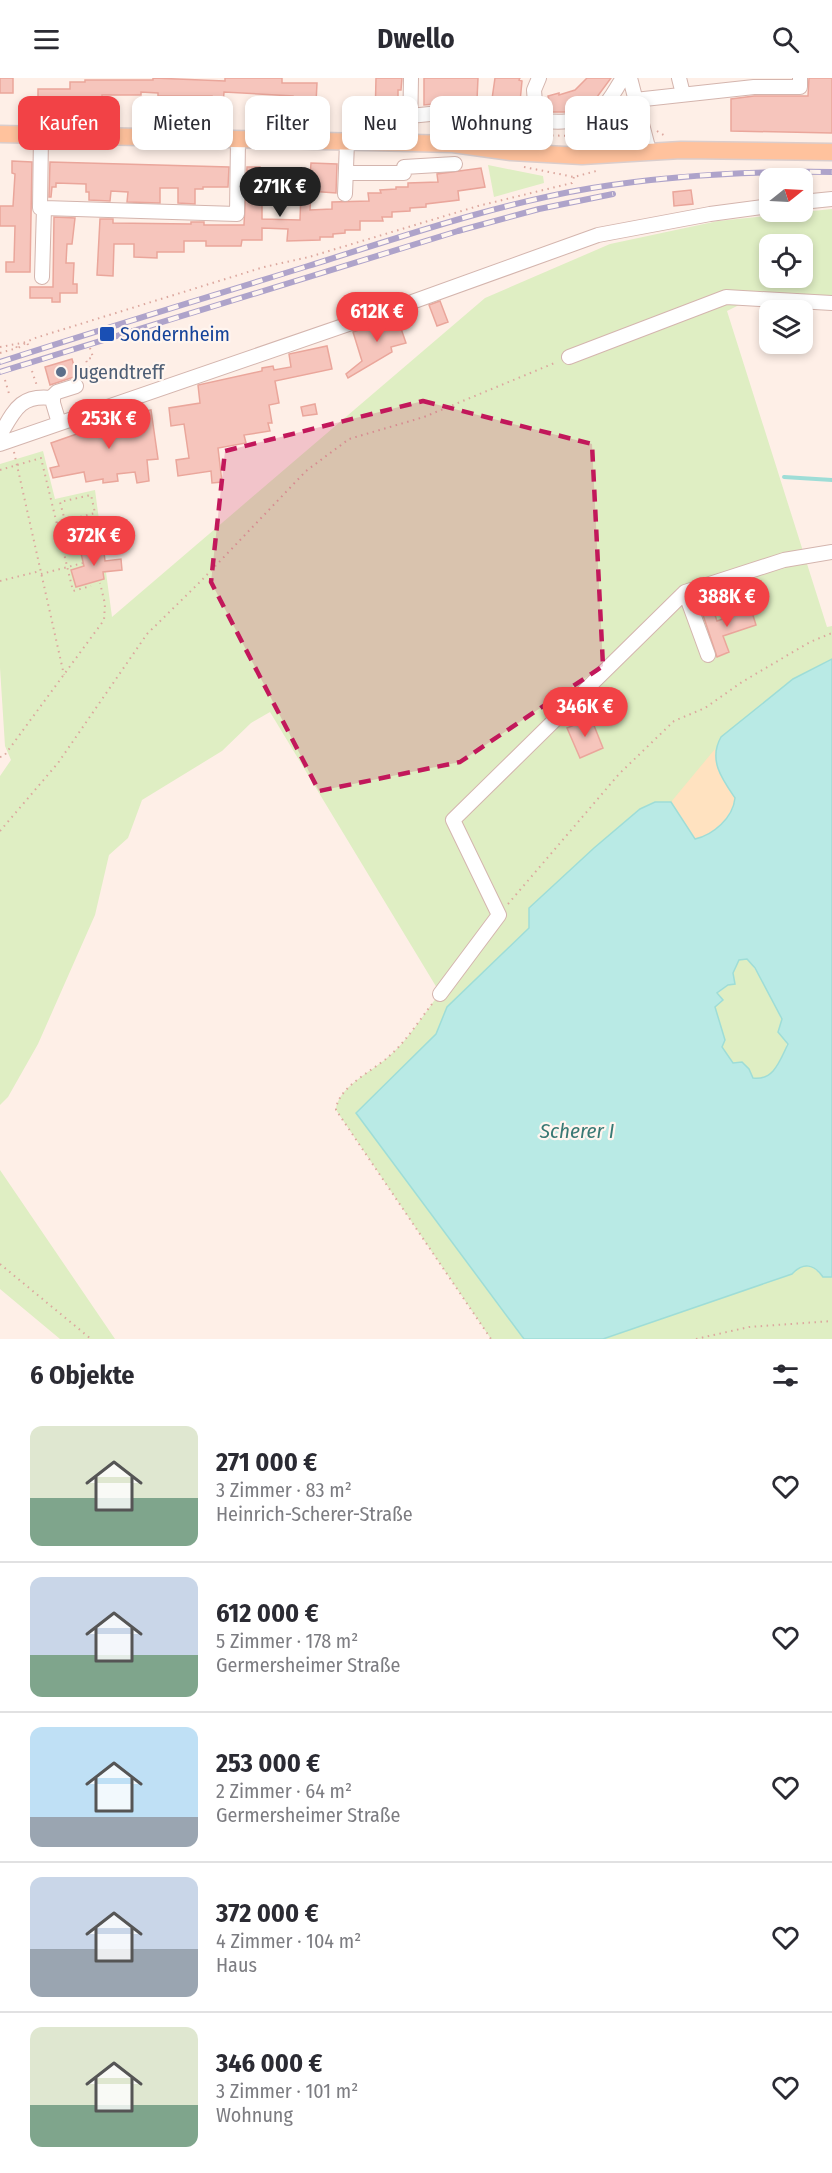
<!DOCTYPE html>
<html lang="de">
<head>
<meta charset="utf-8">
<style>
  body { margin:0; font-family:"Fira Sans Condensed",sans-serif; background:#f7f7f7; color:#2b2b33; height:100vh; display:flex; flex-direction:column; font-size:22px; white-space:nowrap }
  * { box-sizing:border-box; margin:0 }
  p { font-size:20px; color:#7c7c81 }
  .icon { flex:none; width:33px; height:33px; fill:none; stroke:currentColor; stroke-width:2; stroke-linecap:round; stroke-linejoin:round }
  .map { position:relative; height:1261px; overflow:hidden }
  .sheet { display:flex; flex-direction:column; background:#fff; flex:1 }
  .sheet>* { flex:none }
  .hud { position:absolute; left:18px; top:18px; width:796px; height:54px; display:flex; gap:12px }
  .needle { width:39px; rotate:72deg }
  .controls { position:absolute; left:759px; top:90px; display:grid; gap:12px }
  .controls a { display:grid; place-items:center; width:54px; height:54px; border-radius:12px; background:#fff; box-shadow:0 3px 9px #0003; font-size:30px }
  .price { position:absolute; translate:-50% -51px; padding:0 14px; border-radius:21px; background:#f24246; color:#fff; font-size:20px; line-height:39px; filter:drop-shadow(0 2px 3px #0008) }
  .price::after { content:''; position:absolute; left:50%; top:36px; width:18px; height:14px; margin-left:-9px; background:inherit; clip-path:polygon(0 0,100% 0,50% 100%) }
  .price.selected { background:#222; color:#fff }
  ul { padding:0; list-style:none }
  li { display:flex; align-items:center; gap:18px; height:150px; padding:0 30px }
  li+li { border-top:2px solid #e1e1e2 }
  li span { display:grid; place-items:center; flex:none; width:168px; height:120px; border-radius:12px; color:#555 }
  li>.icon { margin-inline-start:auto }
  span .icon { width:72px; height:72px; fill:#fffc; stroke-width:1 }
  li b { font-size:26px }
  h2 { display:flex; justify-content:space-between; align-items:center; height:72px; padding:0 30px; font-size:26px }
  .tag { padding:0 21px; border-radius:12px; background:#fff; box-shadow:0 3px 9px #0003; font-size:21px; line-height:54px }
  .tag.selected { background:#f24246; color:#fff }
  header { display:flex; justify-content:space-between; align-items:center; height:78px; padding:0 30px; background:#fff; font-size:27px; font-weight:700 }
  .map>svg:first-child { display:block }
</style>
</head>
<body>
<header><svg class="icon" aria-label="menu" viewBox="0 0 24 24"><path d="M4 6h16M4 12h16M4 18h16"/></svg>Dwello<svg class="icon" aria-label="search" viewBox="0 0 24 24"><circle cx="10" cy="10" r="6"/><path d="M15 15l6 6"/></svg></header>
<div class="map">
<svg width="832" height="1261" viewBox="0 0 832 1261">
  <rect width="100%" height="100%" fill="#feefe7"/>
  <path fill="#dfeec3" fill-rule="evenodd" d="M488,87L543,98L544,105L494,119Z
    M832,131V231L743,225L727,233L827,549L832,548V581L793,601L722,701L735,720L678,733L671,724H655L640,731L594,770L529,850L447,929L436,956L356,1035L524,1261H491L336,1032C337,1010 371,994 387,980C408,963 423,937 440,915L270,634L251,645L222,673L142,722L128,760L109,777L95,837L38,966L8,1019L0,1027V698L11,682L5,668L0,590V386L43,373L55,421L95,412L112,539L485,220L610,166L718,143ZM770,166H802V200H770Z
    M739,881H747C761,896 787,944 787,964C787,971 781,979 778,986C773,996 764,1002 753,1000L749,991L733,985L722,969L714,928L723,922L717,916L728,907Z
    M0,1092L115,1261H60L0,1211Z
    M805,1188L813,1189L823,1199H832V1261H603L791,1196L800,1189Z"/>
  <path fill="#ffe2c0" d="M715,671C717,691 723,704 735,720C732,740 713,757 695,761L671,724Z"/>
  <path fill="#b9eae5" stroke="#9eddd7" stroke-width="1.5" fill-rule="evenodd" d="M832,581V1199H823C814,1186 803,1184 792,1196L603,1261H524L356,1035L436,956L447,929L529,850V830L594,770L640,731L655,724H671L695,761C713,757 733,740 735,720C722,701 708,682 721,659L793,601ZM747,881L755,890L782,941L778,954L788,966C780,982 774,1003 753,1000L749,991L742,984L733,985L722,969L725,962L715,929L723,922L717,915L728,907L735,906L733,895L739,882Z"/>
  <g fill="none" stroke-linecap="round" stroke-linejoin="round">
    <path stroke="#9eddd7" stroke-width="4" d="M784,399L832,402"/>
  </g>
  <path fill="#f6c5bc" stroke="#eaa69b" stroke-width="1.5" d="M0,0H13V15H0Z
    M153,0L225,3V0H282V5H317L316,25H292L293,18L224,14L223,27H212V18H158V15L141,14V17H102V23H38V11H70V4H85V2H153Z
    M376,0H402L401,12H398V30H401V43L398,42V48L389,47V42H375Z
    M424,0H478L477,22L445,21L444,25L424,27Z
    M495,0H520L519,2L522,3L520,24L492,21Z
    M587,0H611L594,23L595,24L590,28L567,34H552L548,18L559,15V17L575,12Z
    M809,0H832V55L731,53V21L754,18H808Z
    M12,83L32,84L30,194H6V184H14L15,148H0V128H13L15,96L12,95Z
    M50,84L229,89L228,109H203V111H195V126L178,125V110H160V125L127,124L128,114L111,113L110,123L89,122V114H86V106L56,105V109H52L51,119H49Z
    M311,85L337,86L336,115L309,113Z
    M247,89H260V102H270V117L262,116V141L300,142L301,113H311L310,132L332,131V124L369,123L368,115H381L380,112L396,111V109H408V105L438,104L437,96L481,90L485,109L458,113L459,122L426,126V129L410,130V133L392,134V139H382L383,143H360V152H345V155L333,156V159H320V162L287,163L288,151L262,150V162H242L241,168H206V163H184V174H157V180L134,179V166H114L113,198L97,197L100,141H113V145L191,146V144H204V147H244Z
    M691,112L693,126L674,128L673,114Z
    M54,139L75,140L72,166H67L66,185H74L73,206H77V215H60V224H52V220H30V209H53Z
    M440,223L448,244L437,248L429,227Z
    M397,239L406,265L391,269L392,274L348,300L346,296L362,283L353,254Z
    M327,268L332,291L275,303L279,325L269,327L272,345H268L270,353L244,357L246,365L218,370L222,404L212,405L211,393L178,398L176,382L189,380L184,346L171,348L169,330L200,325L198,307L262,293V290L273,288L274,292L291,289L289,276Z
    M72,281L77,298L50,307L45,289Z
    M315,326L317,336L303,338L301,329Z
    M151,332L158,381L147,382L149,403L137,405L135,394L117,396L118,403L103,405V401L86,404L84,394L53,400L50,390L59,388L51,365L91,351V348L114,345V342L135,339V335Z
    M96,466L99,476L104,474L105,483L121,481L122,492L103,494L104,501L76,509L71,492L84,488L80,471Z
    M751,531L756,547L723,558L729,574L717,579L703,537L714,534L717,543Z
    M591,640L603,670L580,680L567,650Z"/>
  <g fill="none" stroke-linecap="round" stroke-linejoin="round">
    <defs>
      <path id="minor" d="M539,0L534,12L536,37C550,50 586,42 600,32C610,24 616,10 623,0
        M630,0L649,73
        M679,0L683,16
        M635,22L754,9H800V0
        M410,38L489,30L536,37
        M410,55L411,0
        M41,56L40,130H44L237,136L238,62
        M346,95H404V89L455,86
        M345,116L347,64
        M802,124L832,121
        M42,199L44,130
        M569,279L726,219L832,225
        M59,345L53,325V318L57,314L76,308
        M0,357C14,333 20,316 52,320
        M0,366L398,229L598,157L710,136L770,128
        M685,514L708,577
        M440,916L499,837L453,742L685,514L784,482L832,474"/>
      <path id="major" d="M0,56L412,65L453,66L511,74L582,78L681,72L832,74"/>
    </defs>
    <use href="#minor" stroke="#d4b5ae" stroke-width="16"/>
    <use href="#major" stroke="#dacdcc" stroke-width="19"/>
    <path stroke="#dca79e" stroke-width="2" stroke-dasharray="1.5 4.5" stroke-linecap="butt" d="M657,53L667,59
      M498,57L595,58L634,56
      M524,89L574,99L600,92
      M28,267L27,264L32,261L264,189L309,179L478,128L572,105L574,99
      M0,269L27,264L18,270
      M90,270L93,279L86,282L94,305
      M0,275L17,270L15,266
      M32,293L37,308
      M5,302L10,319
      M14,374L64,597
      M0,392L41,380L73,513L91,508
      M57,445L95,435L91,417L60,424L65,443
      M41,496L83,485
      M0,503L40,493
      M0,679L4,678L104,542L105,526L100,505
      M0,753L58,685L147,556L201,503L306,393L349,361L424,339L557,284
      M508,826L619,696L674,643L705,630L742,604L810,564L832,555
      M432,926C418,944 405,965 387,980C372,993 337,1010 336,1032L491,1261
      M0,1186L91,1261
      M696,1261L749,1249L832,1243"/>
    <use href="#minor" stroke="#fff" stroke-width="14"/>
    <use href="#major" stroke="#ffc29d" stroke-width="16"/>
    <defs>
      <path id="rail" d="M0,284C102,251 205,220 308,188C401,159 496,126 592,110C672,97 751,93 832,94
        M0,294L458,153L539,131L613,116"/>
    </defs>
    <use href="#rail" stroke="#aea3ca" stroke-width="6"/>
    <use href="#rail" stroke="#fff5ef" stroke-width="4" stroke-dasharray="11" stroke-linecap="butt"/>
  </g>
  <path fill="#c2185b" fill-opacity="0.2" stroke="#c2185b" stroke-width="4.5" stroke-dasharray="12 8" stroke-linejoin="round" d="M423,323L592,366L603,588L460,684L319,713L211,504L225,373Z"/>
  <rect fill="#1a4fb4" stroke="#fff5ef" stroke-width="2" x="99" y="248" width="16" height="16" rx="3"/>
  <circle fill="#5c6f8a" stroke="#fff5ef" stroke-width="2" cx="61" cy="294" r="6"/>
  <g text-anchor="middle" dominant-baseline="central" stroke-width="4.5" stroke-linejoin="round" paint-order="stroke">
    <g font-size="20" fill="#164399" stroke="#fff5ef" text-anchor="start">
      <text x="120" y="256">Sondernheim</text>
    </g>
    <g font-size="20" fill="#4e5e75" stroke="#fff5ef" text-anchor="start">
      <text x="73" y="294">Jugendtreff</text>
    </g>
    <g font-size="21" font-style="italic" fill="#387974" stroke="#fff5ef">
      <text x="577" y="1053">Scherer I</text>
    </g>
  </g>
</svg>
<div class="controls">
<a><svg class="needle" viewBox="-14 -14 28 28"><path d="M0-13l5 13h-10z" fill="#e53935"/><path d="M0 13l5-13h-10z" fill="#7c7c81"/></svg></a>
<a><svg class="icon" aria-label="locate" viewBox="0 0 24 24"><circle cx="12" cy="12" r="6"/><path d="M12 2v4M12 18v4M2 12h4M18 12h4"/></svg></a>
<a><svg class="icon" aria-label="layers" viewBox="0 0 24 24"><path d="M12 4l9 5-9 5-9-5zM3 14l9 5 9-5"/></svg></a>
</div>
<b class="price selected" style="left:280px;top:140px">271K €</b>
<b class="price" style="left:377px;top:265px">612K €</b>
<b class="price" style="left:109px;top:372px">253K €</b>
<b class="price" style="left:94px;top:489px">372K €</b>
<b class="price" style="left:727px;top:550px">388K €</b>
<b class="price" style="left:585px;top:660px">346K €</b>
<div class="hud">
<a class="tag selected">Kaufen</a>
<a class="tag">Mieten</a>
<a class="tag">Filter</a>
<a class="tag">Neu</a>
<a class="tag">Wohnung</a>
<a class="tag">Haus</a>
</div>
</div>
<section class="sheet">
<h2>6 Objekte<svg class="icon" aria-label="filters" viewBox="0 0 24 24"><path d="M4 7h16M4 17h16"/><circle cx="9" cy="7" r="2"/><circle cx="15" cy="17" r="2"/></svg></h2>
<ul>
<li><span style="background:linear-gradient(#dfe7d0 60%,#7fa58c 0)"><svg class="icon" aria-label="home" viewBox="0 0 24 24"><path d="M3 11l9-7 9 7M6 9v11h12V9"/></svg></span><div><b>271 000 €</b><p>3 Zimmer · 83 m²</p><p>Heinrich-Scherer-Straße</p></div><svg class="icon" aria-label="heart" viewBox="0 0 24 24"><path d="M12 20l-8-8c-3-5 5-10 8-4 3-6 11-1 8 4z"/></svg></li>
<li><span style="background:linear-gradient(#c9d6e8 65%,#7fa58c 0)"><svg class="icon" aria-label="home" viewBox="0 0 24 24"><path d="M3 11l9-7 9 7M6 9v11h12V9"/></svg></span><div><b>612 000 €</b><p>5 Zimmer · 178 m²</p><p>Germersheimer Straße</p></div><svg class="icon" aria-label="heart" viewBox="0 0 24 24"><path d="M12 20l-8-8c-3-5 5-10 8-4 3-6 11-1 8 4z"/></svg></li>
<li><span style="background:linear-gradient(#bfe0f5 75%,#9aa5b1 0)"><svg class="icon" aria-label="home" viewBox="0 0 24 24"><path d="M3 11l9-7 9 7M6 9v11h12V9"/></svg></span><div><b>253 000 €</b><p>2 Zimmer · 64 m²</p><p>Germersheimer Straße</p></div><svg class="icon" aria-label="heart" viewBox="0 0 24 24"><path d="M12 20l-8-8c-3-5 5-10 8-4 3-6 11-1 8 4z"/></svg></li>
<li><span style="background:linear-gradient(#c9d6e8 60%,#9aa5b1 0)"><svg class="icon" aria-label="home" viewBox="0 0 24 24"><path d="M3 11l9-7 9 7M6 9v11h12V9"/></svg></span><div><b>372 000 €</b><p>4 Zimmer · 104 m²</p><p>Haus</p></div><svg class="icon" aria-label="heart" viewBox="0 0 24 24"><path d="M12 20l-8-8c-3-5 5-10 8-4 3-6 11-1 8 4z"/></svg></li>
<li><span style="background:linear-gradient(#dfe7d0 65%,#7fa58c 0)"><svg class="icon" aria-label="home" viewBox="0 0 24 24"><path d="M3 11l9-7 9 7M6 9v11h12V9"/></svg></span><div><b>346 000 €</b><p>3 Zimmer · 101 m²</p><p>Wohnung</p></div><svg class="icon" aria-label="heart" viewBox="0 0 24 24"><path d="M12 20l-8-8c-3-5 5-10 8-4 3-6 11-1 8 4z"/></svg></li>
</ul>
</section>
</body>
</html>
